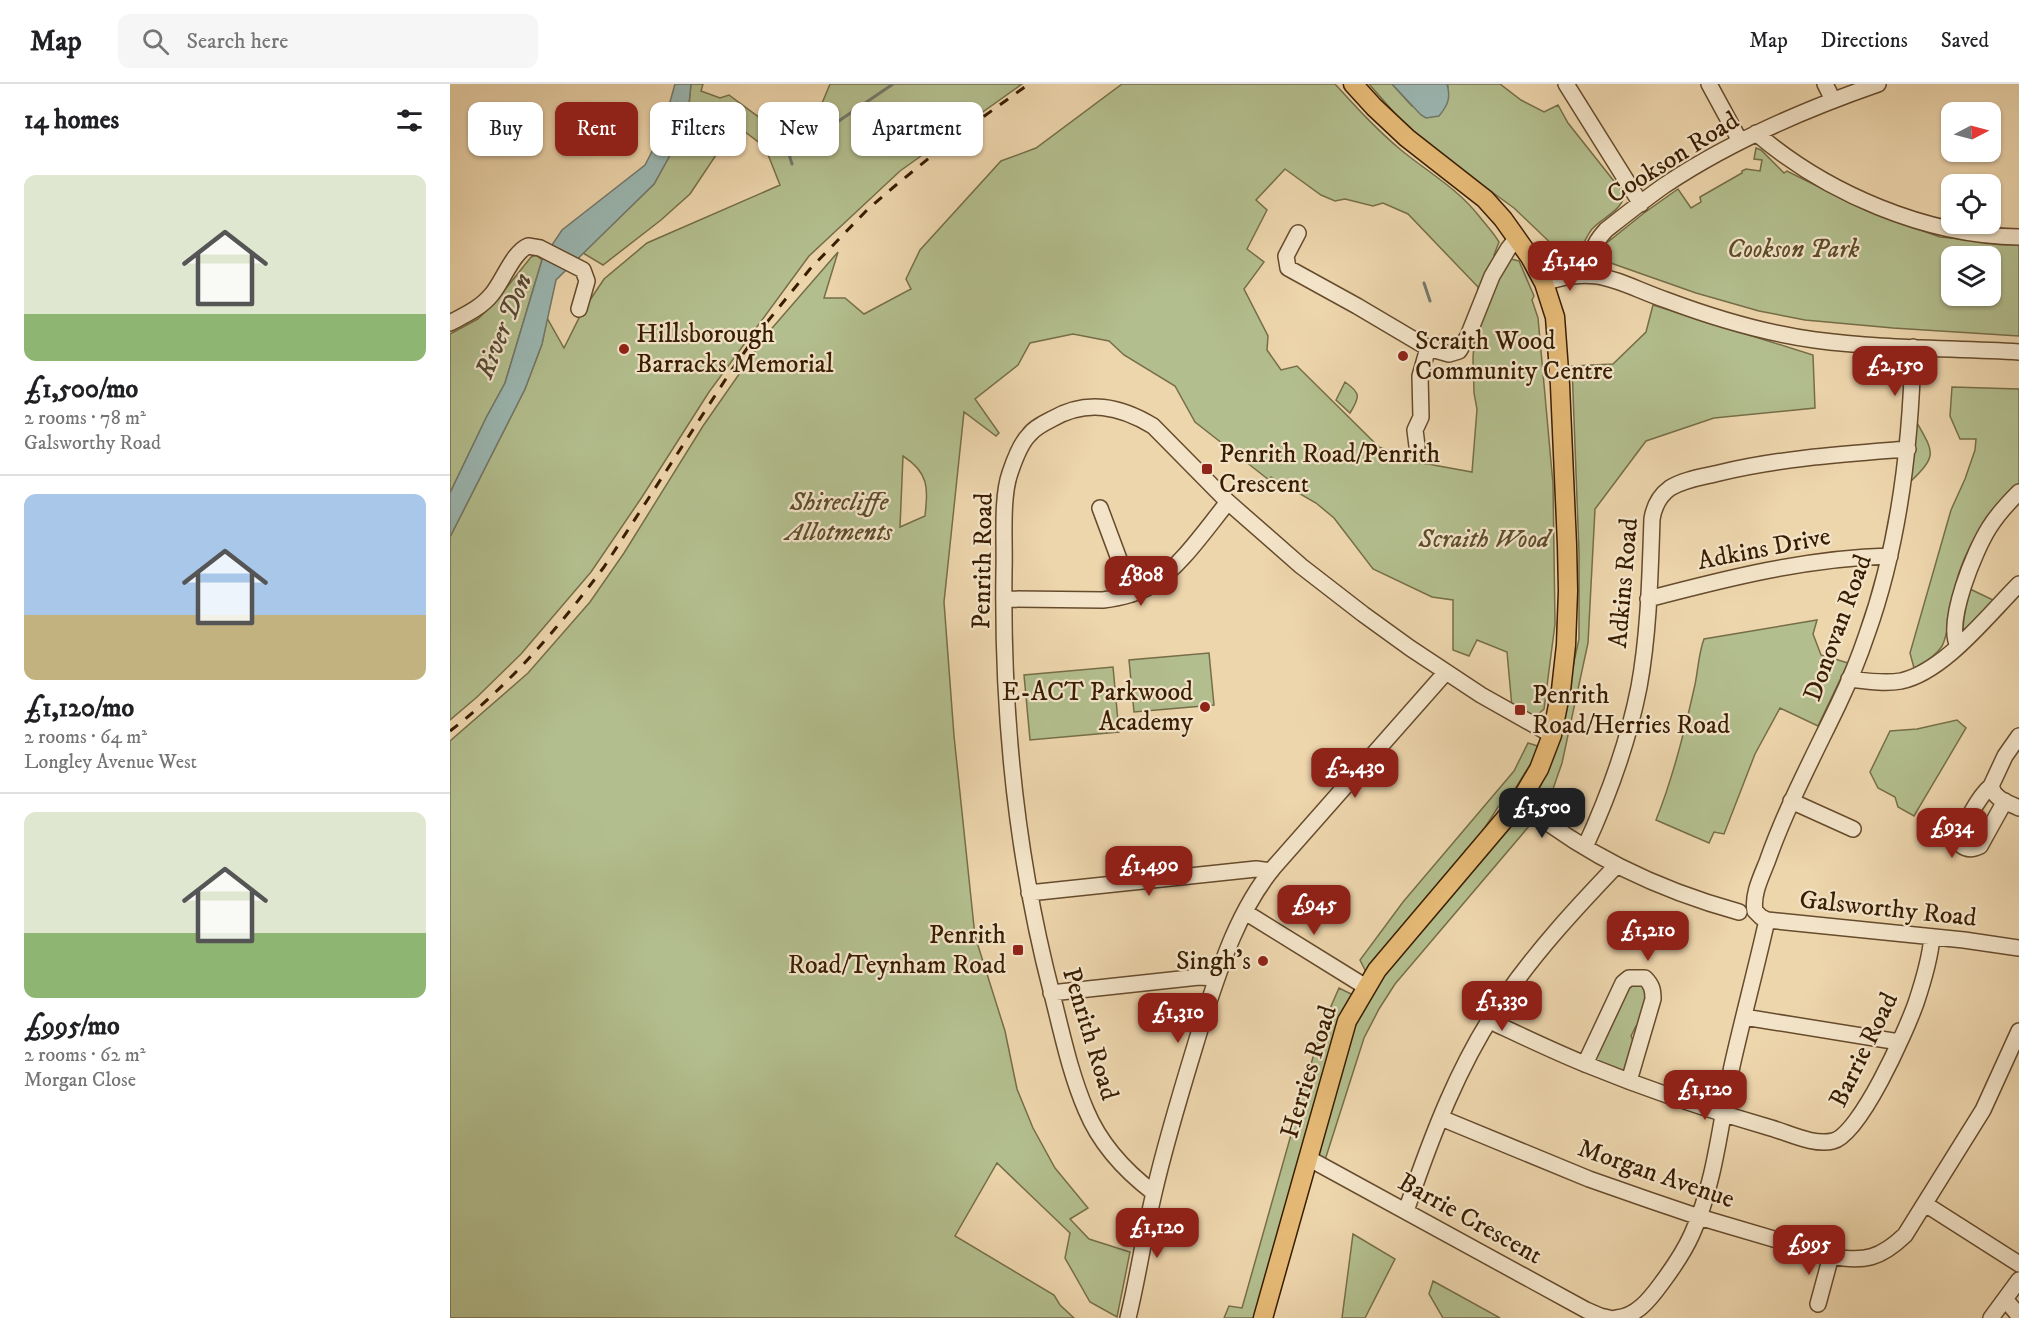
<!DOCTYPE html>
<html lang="en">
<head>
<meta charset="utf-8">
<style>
  body { margin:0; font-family:"IM FELL DW Pica",serif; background:#f6f6f6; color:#202124; height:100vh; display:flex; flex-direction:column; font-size:22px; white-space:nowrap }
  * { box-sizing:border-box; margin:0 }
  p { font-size:20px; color:#757577 }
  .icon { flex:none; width:33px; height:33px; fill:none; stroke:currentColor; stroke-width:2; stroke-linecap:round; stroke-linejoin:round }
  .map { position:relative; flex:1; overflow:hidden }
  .panel { display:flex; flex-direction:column; background:#fff; width:450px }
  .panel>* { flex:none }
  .guide { position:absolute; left:18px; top:18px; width:570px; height:54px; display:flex; gap:12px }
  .needle { width:39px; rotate:84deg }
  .tools { position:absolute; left:1491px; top:18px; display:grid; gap:12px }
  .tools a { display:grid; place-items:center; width:60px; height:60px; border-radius:12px; background:#fff; box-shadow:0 2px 4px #0004; font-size:30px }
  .price { position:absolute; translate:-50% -51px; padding:0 14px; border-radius:12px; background:#8f2418; color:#fff; font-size:20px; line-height:39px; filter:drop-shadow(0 2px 3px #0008) }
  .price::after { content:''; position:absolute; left:50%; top:36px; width:18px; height:14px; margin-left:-9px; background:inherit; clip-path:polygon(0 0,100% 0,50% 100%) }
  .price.on { background:#222; color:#fff }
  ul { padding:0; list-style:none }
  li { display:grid; align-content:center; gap:12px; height:318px; padding:0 24px }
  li+li { border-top:2px solid #e0e0e0 }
  li span { display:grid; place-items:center; height:186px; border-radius:12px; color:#555 }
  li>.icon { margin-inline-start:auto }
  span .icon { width:108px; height:108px; fill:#fffc; stroke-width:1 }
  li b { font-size:26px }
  h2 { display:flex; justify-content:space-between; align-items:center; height:72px; padding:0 24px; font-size:26px }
  .pill { padding:0 21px; border-radius:12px; background:#fff; box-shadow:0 2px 4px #0004; font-size:21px; line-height:54px }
  .pill.on { background:#8f2418; color:#fff }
  header { display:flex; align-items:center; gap:36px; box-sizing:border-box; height:84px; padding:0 30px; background:#fff; border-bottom:2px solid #e0e0e0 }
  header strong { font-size:28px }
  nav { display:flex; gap:33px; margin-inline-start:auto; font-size:21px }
  .search { width:420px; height:54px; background:#f6f6f6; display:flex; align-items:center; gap:15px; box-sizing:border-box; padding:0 21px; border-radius:12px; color:#757577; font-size:22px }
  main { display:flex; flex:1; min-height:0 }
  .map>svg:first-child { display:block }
</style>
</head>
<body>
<header>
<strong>Map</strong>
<div class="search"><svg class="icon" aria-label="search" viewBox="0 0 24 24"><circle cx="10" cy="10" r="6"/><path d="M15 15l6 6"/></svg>Search here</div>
<nav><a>Map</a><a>Directions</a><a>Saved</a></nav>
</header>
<main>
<section class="panel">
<h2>14 homes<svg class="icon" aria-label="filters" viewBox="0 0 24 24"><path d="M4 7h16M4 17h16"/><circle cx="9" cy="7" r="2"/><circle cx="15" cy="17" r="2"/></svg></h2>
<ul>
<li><span style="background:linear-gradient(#dfe7d0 75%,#8fb573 0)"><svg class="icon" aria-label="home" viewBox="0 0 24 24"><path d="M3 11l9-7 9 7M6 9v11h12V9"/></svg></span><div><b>£1,500/mo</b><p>2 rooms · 78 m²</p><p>Galsworthy Road</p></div></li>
<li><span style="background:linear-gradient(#a9c7e8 65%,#c2b280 0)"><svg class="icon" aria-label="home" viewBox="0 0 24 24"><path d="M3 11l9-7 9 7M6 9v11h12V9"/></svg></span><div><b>£1,120/mo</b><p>2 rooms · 64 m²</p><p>Longley Avenue West</p></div></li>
<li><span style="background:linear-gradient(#dfe7d0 65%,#8fb573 0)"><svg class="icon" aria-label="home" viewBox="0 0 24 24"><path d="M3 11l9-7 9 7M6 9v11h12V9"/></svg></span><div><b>£995/mo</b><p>2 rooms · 62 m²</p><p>Morgan Close</p></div></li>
</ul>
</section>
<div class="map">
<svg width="1569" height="1234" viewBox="0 0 1569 1234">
  <rect width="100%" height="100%" fill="#edd5ac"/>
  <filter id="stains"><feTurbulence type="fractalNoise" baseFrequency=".00333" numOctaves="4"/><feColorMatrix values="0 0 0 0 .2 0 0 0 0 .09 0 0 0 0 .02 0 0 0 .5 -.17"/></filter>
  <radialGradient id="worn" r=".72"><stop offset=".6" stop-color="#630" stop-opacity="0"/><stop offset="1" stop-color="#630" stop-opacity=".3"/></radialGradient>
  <path fill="#b3be8e" stroke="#766e48" stroke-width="1.5" fill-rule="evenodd" d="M241,0H253L251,7L270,14L279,11L337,54L363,41L380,0H572L450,87L359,172L259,308L192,413L141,488L71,570L27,613L0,636V453L75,305L92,260L97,234L114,264L132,228L154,195L197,159L330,101L315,63L286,41L240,110L211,136L153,181L133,169L204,100L224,64L238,30Z
    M672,0H885C906,23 927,46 951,66C979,89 1007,104 1029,132C1036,141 1043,148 1049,158L1044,171L1069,177L1084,212L1082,216L1088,234L1103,400L1105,540L1094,625L1086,632L1062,623L1057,568L1027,556L1019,572L1003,566V516L982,513L923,485L884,434L866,419L821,393L819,396L745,338L725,302L674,271L659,257L623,250L580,259L568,281L525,315L549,349L546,352L514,328L494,518L504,652L525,852L555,947L567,1005L583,1044L605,1084L638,1124L620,1135L639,1155L680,1168L667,1233L640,1218L615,1174L620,1149L547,1079L505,1152L604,1211L610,1221L624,1234H0V657L78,589L140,518L174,469L253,342L317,250L388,168L374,214H395L414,230L461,205L456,195L470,166L551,77L586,64ZM835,85L871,111L885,117L895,115L923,122L933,119L958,130L1028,203L1023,274L1024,309L1027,325L1022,388L967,378L929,363L847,282L831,286L817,266L818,252L794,205L814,178L797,165L817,126L806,116ZM453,372C479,389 478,403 475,432L450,443Z
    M919,0H942L962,22L998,3L997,0H1050L1071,16L1094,28L1108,21L1118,39L1175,111C1170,128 1153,133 1142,145C1138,150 1135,157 1132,162L1111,169L1064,124L999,77L956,42Z
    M1306,64L1311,66L1334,89L1337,87L1415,126L1490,153L1569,160V252L1443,244L1355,236L1309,227L1246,209L1158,178L1151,171L1153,162L1194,129L1228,105L1241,124L1251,118L1250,113L1292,89V87L1296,85L1310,87L1312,76L1304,75ZM1502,172H1540V212H1502Z
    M86,171L92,176L55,299L36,334L0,409V250L28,235L45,218L81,173Z
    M1203,221L1363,271L1365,324L1264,334L1196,357L1145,425L1138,559L1112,679L1095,728L1086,720V714L1106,661L1129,555V468L1122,282L1163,280L1196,248Z
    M895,298C911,309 910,313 900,329L886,316Z
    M1502,303L1569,305V399C1540,422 1513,467 1505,503C1502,516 1498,552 1492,562C1486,572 1474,578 1464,584L1460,569L1501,426L1515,395L1525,366L1526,355H1510L1500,332Z
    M1466,337C1484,369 1488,371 1460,398Z
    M1520,505L1545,517L1517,545H1512L1511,534Z
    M1367,536L1363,550L1371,571L1398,579L1368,642L1330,624L1305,670L1274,750L1264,748L1259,759L1206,736C1223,694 1234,650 1244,605C1248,589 1248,571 1254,555Z
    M759,569L764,621L684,628L679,576Z
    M663,583L669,648L580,656L574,591Z
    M1507,636L1516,644L1464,732L1448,723L1445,713L1428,704L1420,688L1440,647L1467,645Z
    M1078,659L1091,663L1060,713L1048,723L1029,753L916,888L910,876L953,818L1064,687Z
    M1077,731L1086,734L945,900L929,925L914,954L875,1076L869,1072L868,1066L904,944L914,920L930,895L1068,732Z
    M1190,898L1199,909L1190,942H1186L1181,952L1185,961L1178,986L1173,989L1143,976L1161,932L1166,933L1170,923L1169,916L1176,902Z
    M889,904L903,911L807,1234H774L779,1222L792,1224L871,945Z
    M903,1150L945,1175L915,1234H892Z
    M983,1197L1050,1234H993L979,1210Z"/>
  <path fill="#9bb7b2" stroke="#74796b" stroke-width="1.5" d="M225,0H241L238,30L224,64L204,100L106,196L92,260L75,305L0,453V409L36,334L55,299L92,176L112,146L195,81L211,50Z
    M942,0H997C1001,14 998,21 989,32L976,34L971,31Z"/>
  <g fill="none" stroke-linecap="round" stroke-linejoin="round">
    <path stroke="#74796b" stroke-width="3" d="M342,80L337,64L377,45L443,0
      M974,199L980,217"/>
    <defs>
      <path id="minor" d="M1116,0L1191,120
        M1259,0L1290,57
        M1375,0L1383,16
        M1306,49C1376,109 1476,152 1569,153
        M848,149L836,172L838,184L907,222L978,264L999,270L1009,267L1018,252L1042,192L1058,165L1067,154
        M1141,190C1141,169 1142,161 1156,146C1175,131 1195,115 1215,101C1281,57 1353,26 1428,0
        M1094,199C1147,180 1168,199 1216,216C1264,234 1314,249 1365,256C1432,265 1501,264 1569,268
        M0,239C15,231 31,224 42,210C53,197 63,168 78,162L90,164L133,186L137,197L129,225
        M1463,263C1461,360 1450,458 1417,550C1409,574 1399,598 1388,621C1363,673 1336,724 1317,778C1311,793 1302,811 1305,827L1311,833L1317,836L1514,856L1569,864
        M967,362L965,346L971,333L970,292L978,264
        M650,424L682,510
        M554,515L653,516C669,514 687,510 702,501C731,482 756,445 778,418
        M1198,515C1278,494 1357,474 1440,472
        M1508,562C1495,538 1525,466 1539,444C1547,431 1558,419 1569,408
        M1399,595C1416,597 1434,600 1451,597C1494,588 1538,531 1569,500
        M1569,652L1555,672L1541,702C1545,716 1557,718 1569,724
        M1541,702C1530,711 1508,747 1511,761C1517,766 1522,766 1530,762L1555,717
        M1070,717C1134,771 1209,806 1289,828
        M1341,717L1403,745
        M1135,763C1159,711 1178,659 1189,603C1199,548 1200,491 1202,435C1204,422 1209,412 1220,404C1235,395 1253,393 1269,389C1331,374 1394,370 1458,365
        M579,809L806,785L821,787
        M795,828L916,903
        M601,909L749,893L766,894
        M1294,933L1449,958
        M1040,937C1072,952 1103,967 1135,980C1196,1005 1258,1026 1321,1044C1339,1049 1364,1062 1383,1057C1410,1051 1456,947 1466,919C1473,898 1480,876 1482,853
        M1135,980L1173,899L1179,894H1195C1202,901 1203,906 1203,915L1179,997
        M991,1034L1139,1095L1199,1116L1249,1133L1381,1172C1414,1179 1431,1174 1455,1151L1533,1026L1569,947
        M858,1074L1136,1226L1150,1232L1159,1234
        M704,1109C675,1087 650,1060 636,1026C620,989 612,949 602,910C566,772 552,629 554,487C555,459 551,414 560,389C564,377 570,360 579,351C584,344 594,339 602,335C637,315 670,322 703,342L778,418L851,482L913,530L960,564L1031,611L1102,651
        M1475,1120L1569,1180
        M956,1127C981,1054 1009,978 1054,914C1087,866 1126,824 1167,781
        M1556,1216L1569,1232
        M1368,1220L1381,1172
        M678,1234C688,1193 694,1151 704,1109C717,1052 735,995 752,939C770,884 787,828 824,783L996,588
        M1166,1234C1186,1233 1200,1215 1211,1200C1223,1184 1234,1168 1242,1150C1265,1100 1271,1035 1282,982C1293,933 1306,885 1317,836
        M1541,1234L1569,1196"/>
      <path id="major" d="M813,1234L897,937L927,886L1070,717L1089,685L1102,651L1111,606L1116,561L1118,507L1117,461L1110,301L1105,233L1094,199L1080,173L1053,135L1035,115L957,54L924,23L903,0"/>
    </defs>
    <use href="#minor" stroke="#664b2c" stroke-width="18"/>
    <use href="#major" stroke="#391d01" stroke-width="21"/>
    <use href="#minor" stroke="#f3e4c9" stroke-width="15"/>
    <use href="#major" stroke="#e6ba76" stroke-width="18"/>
    <path stroke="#391d01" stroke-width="3" stroke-dasharray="10 10" stroke-linecap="butt" d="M0,647C60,601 109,543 154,483L279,290L305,253L360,185L417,126L446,101L505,53L579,0"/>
  </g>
  <g fill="#8f2418" stroke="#f3e4c9" stroke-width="2">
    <circle cx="174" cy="265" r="6"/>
    <circle cx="953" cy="272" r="6"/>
    <rect x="751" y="379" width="12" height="12" rx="3"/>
    <circle cx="755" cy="623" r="6"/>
    <rect x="1064" y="620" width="12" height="12" rx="3"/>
    <rect x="562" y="860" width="12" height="12" rx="3"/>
    <circle cx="813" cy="877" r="6"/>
  </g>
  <g text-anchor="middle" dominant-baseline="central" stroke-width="4.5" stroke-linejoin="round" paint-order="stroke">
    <g font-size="26" fill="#391d01" stroke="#f3e4c9">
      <text transform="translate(1223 74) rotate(-32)">Cookson Road</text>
      <text transform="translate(1314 465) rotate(-11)">Adkins Drive</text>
      <text transform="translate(533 477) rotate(-89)">Penrith Road</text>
      <text transform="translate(1174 499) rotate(-85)">Adkins Road</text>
      <text transform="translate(1388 544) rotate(-70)">Donovan Road</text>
      <text transform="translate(1438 825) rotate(6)">Galsworthy Road</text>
      <text transform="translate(640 950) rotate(73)">Penrith Road</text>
      <text transform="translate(1414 966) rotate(-64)">Barrie Road</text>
      <text transform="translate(859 988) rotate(-73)">Herries Road</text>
      <text transform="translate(1206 1090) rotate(19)">Morgan Avenue</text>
      <text transform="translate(1020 1135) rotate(29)">Barrie Crescent</text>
    </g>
    <g font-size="26" font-style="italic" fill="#5e4d2b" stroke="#f3e4c9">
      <text x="1343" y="165">Cookson Park</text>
      <text x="389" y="418">Shirecliffe<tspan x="389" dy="30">Allotments</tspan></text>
      <text x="1034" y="455">Scraith Wood</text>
    </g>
    <g font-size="26" fill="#391d01" stroke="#f3e4c9" text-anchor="start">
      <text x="186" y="250">Hillsborough<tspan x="186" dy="30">Barracks Memorial</tspan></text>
      <text x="965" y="257">Scraith Wood<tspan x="965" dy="30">Community Centre</tspan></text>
      <text x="769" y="370">Penrith Road/Penrith<tspan x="769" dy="30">Crescent</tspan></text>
      <text x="743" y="608" text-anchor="end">E-ACT Parkwood<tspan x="743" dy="30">Academy</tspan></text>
      <text x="1082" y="611">Penrith<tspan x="1082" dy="30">Road/Herries Road</tspan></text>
      <text x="556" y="851" text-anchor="end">Penrith<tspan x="556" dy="30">Road/Teynham Road</tspan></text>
      <text x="801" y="877" text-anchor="end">Singh's</text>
    </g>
    <g font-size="27" font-style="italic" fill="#564b36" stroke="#f3e4c9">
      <text transform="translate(54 242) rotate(-68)">River Don</text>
    </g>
  </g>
  <rect width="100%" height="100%" filter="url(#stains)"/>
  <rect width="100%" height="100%" fill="url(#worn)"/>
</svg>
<div class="tools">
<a><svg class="needle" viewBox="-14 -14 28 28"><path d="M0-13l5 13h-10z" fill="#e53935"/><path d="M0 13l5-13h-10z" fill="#757577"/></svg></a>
<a><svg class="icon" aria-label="locate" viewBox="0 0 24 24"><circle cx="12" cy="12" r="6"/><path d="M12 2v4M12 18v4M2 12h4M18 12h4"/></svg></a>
<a><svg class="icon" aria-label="layers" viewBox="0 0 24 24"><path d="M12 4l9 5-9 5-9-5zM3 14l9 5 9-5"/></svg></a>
</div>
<b class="price" style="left:1120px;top:208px">£1,140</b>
<b class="price" style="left:1445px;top:313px">£2,150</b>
<b class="price" style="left:691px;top:523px">£808</b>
<b class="price" style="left:905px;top:715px">£2,430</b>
<b class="price on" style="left:1092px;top:755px">£1,500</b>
<b class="price" style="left:1502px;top:775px">£934</b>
<b class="price" style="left:699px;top:813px">£1,490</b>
<b class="price" style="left:864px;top:852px">£945</b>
<b class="price" style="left:1198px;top:878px">£1,210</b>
<b class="price" style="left:1052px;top:948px">£1,330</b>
<b class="price" style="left:728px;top:960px">£1,310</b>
<b class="price" style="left:1255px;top:1037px">£1,120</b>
<b class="price" style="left:707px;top:1175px">£1,120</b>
<b class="price" style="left:1359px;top:1192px">£995</b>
<div class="guide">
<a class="pill">Buy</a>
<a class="pill on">Rent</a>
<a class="pill">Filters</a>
<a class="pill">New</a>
<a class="pill">Apartment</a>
</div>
</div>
</main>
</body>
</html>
